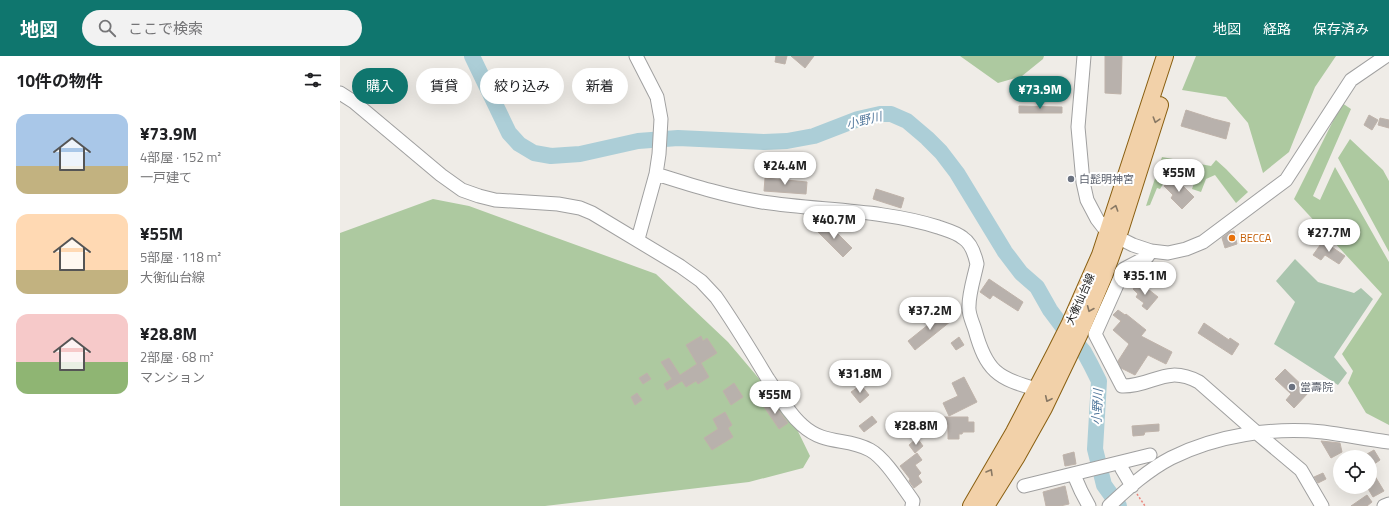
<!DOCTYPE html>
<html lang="ja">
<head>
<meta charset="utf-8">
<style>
  body { margin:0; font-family:"Titillium Web","Noto Sans JP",sans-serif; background:#f2f2f2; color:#202124; height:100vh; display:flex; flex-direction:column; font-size:15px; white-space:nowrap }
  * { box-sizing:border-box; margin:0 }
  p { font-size:13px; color:#757577 }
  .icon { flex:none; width:22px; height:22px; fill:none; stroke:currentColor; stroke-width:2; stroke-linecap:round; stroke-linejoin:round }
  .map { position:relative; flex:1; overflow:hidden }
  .details { display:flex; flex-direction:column; background:#fff; width:340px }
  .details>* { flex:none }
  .hud { position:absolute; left:12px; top:12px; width:380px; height:36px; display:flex; gap:8px }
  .tools { position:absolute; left:993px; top:394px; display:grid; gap:8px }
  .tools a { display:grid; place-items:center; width:44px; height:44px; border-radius:50%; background:#fff; box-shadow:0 4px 16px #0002; font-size:20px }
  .price { position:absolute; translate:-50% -34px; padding:0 9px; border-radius:14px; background:#fff; color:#222; font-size:13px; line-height:26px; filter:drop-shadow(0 1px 2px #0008) }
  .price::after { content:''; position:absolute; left:50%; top:24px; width:12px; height:9px; margin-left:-6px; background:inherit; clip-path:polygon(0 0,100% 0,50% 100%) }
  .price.active { background:#0f766e; color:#fff }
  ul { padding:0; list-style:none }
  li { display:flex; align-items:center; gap:12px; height:100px; padding:0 16px }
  li span { display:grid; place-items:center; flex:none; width:112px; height:80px; border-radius:12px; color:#555 }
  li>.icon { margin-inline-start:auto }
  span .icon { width:48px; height:48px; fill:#fffc; stroke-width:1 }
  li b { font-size:17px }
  h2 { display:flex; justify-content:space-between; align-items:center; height:48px; padding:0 16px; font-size:17px }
  .tag { padding:0 14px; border-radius:18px; background:#fff; box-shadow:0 4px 16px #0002; font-size:14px; line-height:36px }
  .tag.active { background:#0f766e; color:#fff }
  header { display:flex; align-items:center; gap:24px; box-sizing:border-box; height:56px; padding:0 20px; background:#0f766e; color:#fff }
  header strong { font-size:19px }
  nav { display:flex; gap:22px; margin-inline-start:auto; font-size:14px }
  .search { width:280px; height:36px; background:#f2f2f2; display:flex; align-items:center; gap:10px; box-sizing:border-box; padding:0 14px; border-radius:22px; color:#757577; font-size:15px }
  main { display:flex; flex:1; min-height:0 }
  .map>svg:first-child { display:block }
</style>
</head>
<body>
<header>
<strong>地図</strong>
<div class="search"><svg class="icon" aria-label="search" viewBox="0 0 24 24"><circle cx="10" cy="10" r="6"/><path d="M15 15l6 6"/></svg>ここで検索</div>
<nav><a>地図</a><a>経路</a><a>保存済み</a></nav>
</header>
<main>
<section class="details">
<h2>10件の物件<svg class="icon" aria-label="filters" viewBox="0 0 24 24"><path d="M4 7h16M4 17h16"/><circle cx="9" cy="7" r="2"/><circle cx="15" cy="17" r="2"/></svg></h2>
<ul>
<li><span style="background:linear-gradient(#a9c7e8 65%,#c2b280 0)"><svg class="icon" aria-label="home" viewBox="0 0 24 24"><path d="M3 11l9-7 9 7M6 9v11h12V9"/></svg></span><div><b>¥73.9M</b><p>4部屋 · 152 m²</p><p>一戸建て</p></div></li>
<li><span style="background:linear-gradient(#ffd9b3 70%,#c2b280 0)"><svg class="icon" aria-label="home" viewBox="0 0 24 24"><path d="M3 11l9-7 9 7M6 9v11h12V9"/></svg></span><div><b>¥55M</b><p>5部屋 · 118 m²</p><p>大衡仙台線</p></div></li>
<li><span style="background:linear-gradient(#f6c9c9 60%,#8fb573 0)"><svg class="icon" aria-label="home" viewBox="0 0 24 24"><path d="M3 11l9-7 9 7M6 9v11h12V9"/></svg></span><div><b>¥28.8M</b><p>2部屋 · 68 m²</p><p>マンション</p></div></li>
</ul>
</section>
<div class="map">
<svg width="1049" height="450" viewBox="0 0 1049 450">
  <rect width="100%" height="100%" fill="#efece7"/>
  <path fill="#adc9a0" d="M620,0H704L703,3L682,20L658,27Z
    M856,0H996L975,31L949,96L923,117L908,67L886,41L842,34Z
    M1002,47L1011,53L973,140L980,144L995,111L1049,206V369L1026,357L1008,327L1013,315L1002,298L1042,238L954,143Z
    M1010,83L1043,114L1049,125V196L998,102Z
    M822,101L871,110L876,104L886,113L908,136L896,147L875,119L866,123L861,136L852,133L855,124L830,117L820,133L817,132L810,149L806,150Z
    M93,143L129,150L316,218L388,286L450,359L470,400L463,412L409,426L205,450H0V177Z"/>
  <path fill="#aac5ae" d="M955,203L978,226L1014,237L1021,232L1033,243L994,301L1007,317L998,329L934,288L955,246L936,225Z"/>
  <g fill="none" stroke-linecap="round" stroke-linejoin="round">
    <path stroke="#acced7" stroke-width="16" d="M132,0L169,77L179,88L194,97L211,100L240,98L298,85L338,82L424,86L447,85L474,80L518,63L540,58H551L567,65L587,82L601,96L617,117L665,196L681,217L697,231L710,254L722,270L744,296L751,309L759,325L755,393L764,429L779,450"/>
  </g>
  <path fill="#b8b1ac" stroke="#bfb3aa" d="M436,0H447L445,8L435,6Z
    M451,0H474L465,12Z
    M765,0H782L781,38L765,37Z
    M679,50L722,51V57H679Z
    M846,54L874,63L890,67L886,83L841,70Z
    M1029,59L1038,64L1032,74L1024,69Z
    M1040,62L1049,64V72L1038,69Z
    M834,121L854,141L842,153L831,142L833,139L824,130Z
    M425,122L467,126L466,138L424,135Z
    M536,133L564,142L561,152L533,143Z
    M486,166L512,192L503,201L477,175Z
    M894,175L897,188L885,192L882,182L889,176Z
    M983,185L1005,200L999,208L985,199L981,204L973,199Z
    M649,223L683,246L678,255L653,239L650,243L640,236Z
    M799,226L818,241L807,254L802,250L804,247L796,241L798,238L793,233Z
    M778,254L785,259L786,258L806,274L801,280L832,296L826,308L808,299L795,319L781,312L778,305L789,288L773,274L781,265L773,259Z
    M604,256L611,265L575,294L568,285Z
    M864,267L889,284L890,282L899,288L892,299L858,277Z
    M361,280L363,285L367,282L377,297L361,307L369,321L358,328L356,325L346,331L342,325L327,334L324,328L332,323L321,306L329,302L340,319L357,308L346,289Z
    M619,281L624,289L616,294L611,287Z
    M945,313L969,336L954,352L946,344L951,338L935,323Z
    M307,317L311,323L303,328L299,322Z
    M624,321L637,346L609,360L603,347L618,340L612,327Z
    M394,327L403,341L391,349L383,335Z
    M521,329L529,339L520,347L511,336Z
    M297,337L302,344L295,349L291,341Z
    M428,344L435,354L437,352L448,367L439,373L422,348Z
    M385,356L392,369L388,372L393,381L372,394L364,382L378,373L373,363Z
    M532,360L537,366L524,376L519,370Z
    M597,361H628V366H634V376H623L622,378H619V383H608V369H597Z
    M819,368V375L805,376L804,379L793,380L792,370Z
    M577,382L583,390L575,397L569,389Z
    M981,385L1000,387L1002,396L991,402Z
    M1034,394L1040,404L1030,411V401L1027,398Z
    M734,396L736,408L725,410L723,399Z
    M577,397L582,404L575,409L581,417L578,420L582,426L574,432L569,425L570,423L560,410Z
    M1030,412L1044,435L1033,441L1027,431H1030Z
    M983,417L986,423L978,427L974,421Z
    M725,430L729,448L720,450H706L703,436Z
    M1027,439L1032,446L1027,450H1011Z"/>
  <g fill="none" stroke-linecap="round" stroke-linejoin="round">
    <defs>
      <path id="minor" d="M296,0L317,41L321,63L319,98L316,118L298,183
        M744,0L738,71L743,126L747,144L757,163L767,176L793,189L811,195L828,197L846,193L863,186L946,124L1011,24L1046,0
        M0,37L14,46L101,119L122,134L139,140L155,144L218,148L240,152L252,157L340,210L361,225L376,241C395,268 411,295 428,323C439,339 448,357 462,369C485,390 506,381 530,394C545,402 562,430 573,445L572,450
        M316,118C351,129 385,140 422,146C480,155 541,153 598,171C606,174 616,176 623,182C631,187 635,199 637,208C634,222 629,237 629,250C628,258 633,267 635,274C646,314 657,323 697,333
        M811,195L807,201L784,213L755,278L782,330C813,331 825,308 859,326L917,377L961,414L982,450
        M781,407L782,413L792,430
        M734,419L741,435L749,450
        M684,430L810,399
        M769,450C788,432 808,414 831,402C877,379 932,371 983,376C1005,379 1027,383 1049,386
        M1044,450L1049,448"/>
      <path id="major" d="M631,450L674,376L715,297L730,267L760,199L825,0
        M646,450L676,402L704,352L740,277L764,220L778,181L820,49"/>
    </defs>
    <use href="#minor" stroke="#a0a0a0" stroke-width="15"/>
    <use href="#major" stroke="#895f11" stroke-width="18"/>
    <path stroke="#ea857c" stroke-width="1.5" stroke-dasharray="2 2" stroke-linecap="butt" d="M797,438L805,450"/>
    <use href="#minor" stroke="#fff" stroke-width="13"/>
    <use href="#major" stroke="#f2d1a9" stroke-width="16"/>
  </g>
  <defs><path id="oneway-chevron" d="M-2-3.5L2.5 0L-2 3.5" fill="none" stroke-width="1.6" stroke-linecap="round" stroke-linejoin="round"/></defs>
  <g stroke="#887864">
    <use href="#oneway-chevron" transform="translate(816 64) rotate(107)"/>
    <use href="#oneway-chevron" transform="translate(775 152) rotate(-72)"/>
    <use href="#oneway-chevron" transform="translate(750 253) rotate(113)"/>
    <use href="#oneway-chevron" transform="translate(708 343) rotate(115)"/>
    <use href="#oneway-chevron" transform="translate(650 416) rotate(-60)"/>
  </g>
  <g fill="#6b7280" stroke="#fff" stroke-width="1.5">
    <circle cx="731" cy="123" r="4"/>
    <circle cx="952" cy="331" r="4"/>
  </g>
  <circle fill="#e8710a" stroke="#fff" stroke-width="1.5" cx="892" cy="182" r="4"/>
  <g text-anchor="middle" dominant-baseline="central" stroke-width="4" stroke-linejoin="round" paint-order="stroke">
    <g font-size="11" fill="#5b616d" stroke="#fff" text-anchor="start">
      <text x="739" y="123">白髭明神宮</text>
      <text x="960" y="331">當壽院</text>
    </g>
    <g font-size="11" fill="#c56008" stroke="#fff" text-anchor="start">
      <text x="900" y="182">BECCA</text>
    </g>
    <g font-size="11" fill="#1f1f1f" stroke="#fff">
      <text transform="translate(740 243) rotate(-66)">大衡仙台線</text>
    </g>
    <g font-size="12" font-style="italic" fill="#53799d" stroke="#fff">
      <text transform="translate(524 64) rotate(-14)">小野川</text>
      <text transform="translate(757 351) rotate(-87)">小野川</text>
    </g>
  </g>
</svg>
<div class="tools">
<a><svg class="icon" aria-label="locate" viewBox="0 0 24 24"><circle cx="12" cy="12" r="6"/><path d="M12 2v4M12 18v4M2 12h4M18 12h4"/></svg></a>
</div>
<b class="price active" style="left:700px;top:54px">¥73.9M</b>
<b class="price" style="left:445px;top:130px">¥24.4M</b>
<b class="price" style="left:839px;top:137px">¥55M</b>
<b class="price" style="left:494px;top:184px">¥40.7M</b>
<b class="price" style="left:989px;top:197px">¥27.7M</b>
<b class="price" style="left:805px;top:240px">¥35.1M</b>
<b class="price" style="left:590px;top:275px">¥37.2M</b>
<b class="price" style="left:520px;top:338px">¥31.8M</b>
<b class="price" style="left:435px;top:359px">¥55M</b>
<b class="price" style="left:576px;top:390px">¥28.8M</b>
<div class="hud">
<a class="tag active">購入</a>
<a class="tag">賃貸</a>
<a class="tag">絞り込み</a>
<a class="tag">新着</a>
</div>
</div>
</main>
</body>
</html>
